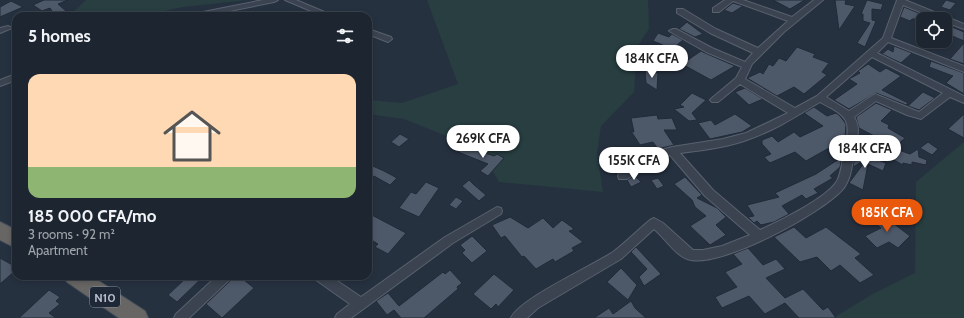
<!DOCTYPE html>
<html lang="en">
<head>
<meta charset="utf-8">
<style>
  body { margin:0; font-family:Cabin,sans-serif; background:#252d38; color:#f1f3f6; height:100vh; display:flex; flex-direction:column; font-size:15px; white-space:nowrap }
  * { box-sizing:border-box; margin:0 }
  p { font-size:13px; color:#a0a5ab }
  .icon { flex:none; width:22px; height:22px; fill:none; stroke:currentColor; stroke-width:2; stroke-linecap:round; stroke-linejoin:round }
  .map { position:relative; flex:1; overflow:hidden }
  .drawer { position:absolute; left:12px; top:12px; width:360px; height:268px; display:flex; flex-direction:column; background:#1c2530; border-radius:12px; box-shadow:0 2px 6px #0003,0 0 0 1px #3a424c }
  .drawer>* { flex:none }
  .buttons { position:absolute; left:916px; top:12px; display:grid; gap:8px }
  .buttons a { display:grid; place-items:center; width:36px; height:36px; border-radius:8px; background:#1c2530; box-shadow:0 2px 6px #0003,0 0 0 1px #3a424c; font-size:20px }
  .price { position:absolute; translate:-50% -34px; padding:0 9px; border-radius:14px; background:#fff; color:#222; font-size:13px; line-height:26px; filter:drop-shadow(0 1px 2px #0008) }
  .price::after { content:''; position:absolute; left:50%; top:24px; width:12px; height:9px; margin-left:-6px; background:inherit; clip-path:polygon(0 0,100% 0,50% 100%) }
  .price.selected { background:#ea580c; color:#fff }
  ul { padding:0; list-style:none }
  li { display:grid; align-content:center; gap:8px; height:212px; padding:0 16px }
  li span { display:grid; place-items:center; height:124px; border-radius:12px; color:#555 }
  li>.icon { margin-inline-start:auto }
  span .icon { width:72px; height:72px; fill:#fffc; stroke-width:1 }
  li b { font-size:17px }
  h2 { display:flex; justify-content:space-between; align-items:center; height:48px; padding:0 16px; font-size:17px }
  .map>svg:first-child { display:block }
</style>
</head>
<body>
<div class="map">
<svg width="964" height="318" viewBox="0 0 964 318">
  <rect width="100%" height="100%" fill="#263140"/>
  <path fill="#283e41" d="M86,0H249L182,7L144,16H69Z
    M427,0H648L649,29L637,47L634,92L601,126L597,153L603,192L499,182L481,150L404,119L368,114V100L402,103L458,84Z
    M964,142V318H833L871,295L915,273L916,182Z"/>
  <path fill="#4d5869" stroke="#212a38" d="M44,0H68L58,4L67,12L55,16L50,8L42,11L33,5Z
    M773,0H805L790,9Z
    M835,0H846L845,4L855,6L839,30Z
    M867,0L883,4L881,10L872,9V20L876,21L865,47L857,43L870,23L863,21V14H861Z
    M946,0L956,3L950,10L941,7Z
    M11,1L23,7L0,17V7Z
    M733,3L743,6L732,13L724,10Z
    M904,7L933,19H912L910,21L900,17Z
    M687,22L703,34L695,37L679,29Z
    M945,24L964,32V41L945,33Z
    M658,33L669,37L672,34L683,40L666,54L658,50L663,45L653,41Z
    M964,43V64L950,59Z
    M894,46L912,53L901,63L882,54L888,49L893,52Z
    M797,47L815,54L813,57L829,63L822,72L827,75L804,94L794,87L777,96L747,78L760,72L763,74L769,64L773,66L779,58L786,61Z
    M701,51L705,53L735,66L711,80L682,64Z
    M931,61L964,73V94L946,83L953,76L929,67Z
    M868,64L880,72L886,68L901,76L882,90L908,103L906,105L876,93L849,109L834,100L857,84L849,79L860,73L858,71Z
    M645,70L658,73L657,90L646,83Z
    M745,88L763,99L749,105L735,92Z
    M923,92L935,98L919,110L908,106Z
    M692,93L706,100L692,113L697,120L689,121L674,109L684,107L680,105Z
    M876,103L892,110L881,121L889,125L888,128L905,138L895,147L859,128L856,117Z
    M814,107L827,116L836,113L840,116L846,124L845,139L806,161L795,152L770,163L764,157L771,154L762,144V140L772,136L778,142L794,132L800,137L823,126L804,113Z
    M735,114L752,126L742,132L710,139L698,123L711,120L715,125Z
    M964,114V138L948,129Z
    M657,115L658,119L672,118L677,130H664L674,145L658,149L653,142L640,145L631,131L634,132L631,118Z
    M400,134L409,139L399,147L391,142Z
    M928,142L938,149L932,155L920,148Z
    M463,145L494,156L497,154L504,158L488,176L480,171L488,164L458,152Z
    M893,148L910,154L918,149L919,157L927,160L926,165L912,162V165L903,163V165L890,158Z
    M856,151L886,163L883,171L868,164L863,190L849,183L867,159L853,167Z
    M842,157L840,167L830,176L833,178L814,189L818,193L806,199L802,195L782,206L789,214L774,222L761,225L757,221L754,223L748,217L754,216L747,205L779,197L775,193L816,174Z
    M368,164L384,171L397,178L390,185L374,176L368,183Z
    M635,176L641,182L631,187L627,180Z
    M685,177L702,195L697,198L717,208L726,217L716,225L726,235L710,245L690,226L706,216L695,207L692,200L674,184Z
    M658,178L664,186L657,189L651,180Z
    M469,180L473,184L486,195L479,201L462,186Z
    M426,182L439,188L419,217L399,208L411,192L416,194Z
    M456,197L463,201L456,209L449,205Z
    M368,213L406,233L388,254L375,247L378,244L368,238Z
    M881,214L910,236L898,248L889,242L877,248L865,236L881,228L871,220Z
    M510,217L528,228L543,218L553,228L562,220L573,228V230L569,231L583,242L572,248L574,251L555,262L553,259L536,269L524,256L522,257L505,236L501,238L492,225Z
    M794,227L806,238L826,227L861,254L855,258L874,275L860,283L840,265L831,271L817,257L800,262L774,237Z
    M472,236L487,251L472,263L462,253L465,250L460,245Z
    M636,247L661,274L644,286L639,277L647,269L631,252Z
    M748,248L763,265L776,259L785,269L766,278L785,298L803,289L823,310L828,307L836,318H799L785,303L765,314L749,296L722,308L715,297L737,287L725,272L742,264L733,254Z
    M0,258L16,267V270L0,284Z
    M621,268L637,285L628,300L607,282Z
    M450,270L462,283L457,287L458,289L424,318H401L394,310L387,315L376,301L388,293L399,306L443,272L445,274Z
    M494,274L514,290L498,307L496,304L491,309L473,294Z
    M188,276H204L177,302L168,295Z
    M232,276H239L254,288L222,318L206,304L230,281Z
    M49,290L60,297L56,301L60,304L49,313L56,318H19Z
    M631,301L635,308L646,318H594L609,308L613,314Z"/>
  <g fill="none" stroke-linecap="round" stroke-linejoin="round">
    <defs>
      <path id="minor" d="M263,0H278L274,2L205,16H189L193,14Z
        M285,0H296L334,16H323Z
        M725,0H743L792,17L814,0H823L784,32L752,64L745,79L795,108L817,96L883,38L897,0H905L964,24V29L945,22V19H937L903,5L891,38L964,66V72L888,42L877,53L964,96V103L950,97L921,119L907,115L876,101L854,117C861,128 857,137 855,149C852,162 852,178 843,189C821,214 724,266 691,260C677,258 665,238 654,229L621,259L538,308L527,318H511C519,299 592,266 613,252C626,242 638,230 650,220L654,218L663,223L693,250H703L722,246L750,235L705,196L670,155L657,159L627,179H619L618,176L619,173L650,153L672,147L723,139L746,133L788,113L740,84L718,102H712L710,100L712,98L736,78L742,67L706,52L669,31L673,29H676L712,48L745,62L753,53L710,33L677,13V9H683L716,29L758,48L788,21L733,1L719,12H713V8ZM872,57L943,93L919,112L875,94L849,111L826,97ZM820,102C846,116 852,118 845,148C842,159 842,172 837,181C827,198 778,222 760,230L713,190L680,153C704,150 730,147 752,138C777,129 798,115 820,102Z
        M8,26L12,28L0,33V28Z
        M368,29L391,37L392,39L388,42L368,34Z
        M16,74V80L0,86V80Z
        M497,207L501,208L502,211L501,214L453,243L351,318H335L337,314L350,304L316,280L314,276H330L361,297L445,237Z
        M217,276H231L229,280L189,318H174L176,314Z"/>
      <path id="trunk" d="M0,222L16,230V248L0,240Z
        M64,276H91L145,311L148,318H119L67,282Z"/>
    </defs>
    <use href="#minor" stroke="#58616e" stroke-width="2"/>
    <use href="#trunk" stroke="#454e5b" stroke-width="2"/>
    <use href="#minor" fill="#3b4350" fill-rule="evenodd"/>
    <use href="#trunk" fill="#686664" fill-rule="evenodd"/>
  </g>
  <g text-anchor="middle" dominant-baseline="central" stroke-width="4" stroke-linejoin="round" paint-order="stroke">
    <rect fill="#1f2836" stroke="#89919e" stroke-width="1" x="90" y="287" width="30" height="20" rx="3"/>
    <g font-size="12" font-weight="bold" fill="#b7becb">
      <text x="105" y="297">N10</text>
    </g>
  </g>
</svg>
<div class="buttons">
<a><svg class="icon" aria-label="locate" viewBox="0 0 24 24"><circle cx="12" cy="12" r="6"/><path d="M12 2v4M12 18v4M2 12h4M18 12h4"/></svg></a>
</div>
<b class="price" style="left:652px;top:79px">184K CFA</b>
<b class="price" style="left:483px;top:159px">269K CFA</b>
<b class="price" style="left:865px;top:169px">184K CFA</b>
<b class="price" style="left:634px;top:181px">155K CFA</b>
<b class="price selected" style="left:887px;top:233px">185K CFA</b>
<section class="drawer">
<h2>5 homes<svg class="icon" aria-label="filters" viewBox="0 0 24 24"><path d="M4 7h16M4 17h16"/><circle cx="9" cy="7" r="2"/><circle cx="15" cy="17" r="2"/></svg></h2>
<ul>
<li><span style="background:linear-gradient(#ffd9b3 75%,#8fb573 0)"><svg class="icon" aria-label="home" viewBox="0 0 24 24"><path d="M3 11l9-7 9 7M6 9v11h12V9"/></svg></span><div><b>185 000 CFA/mo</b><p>3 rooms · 92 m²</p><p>Apartment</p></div></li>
</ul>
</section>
</div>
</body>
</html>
